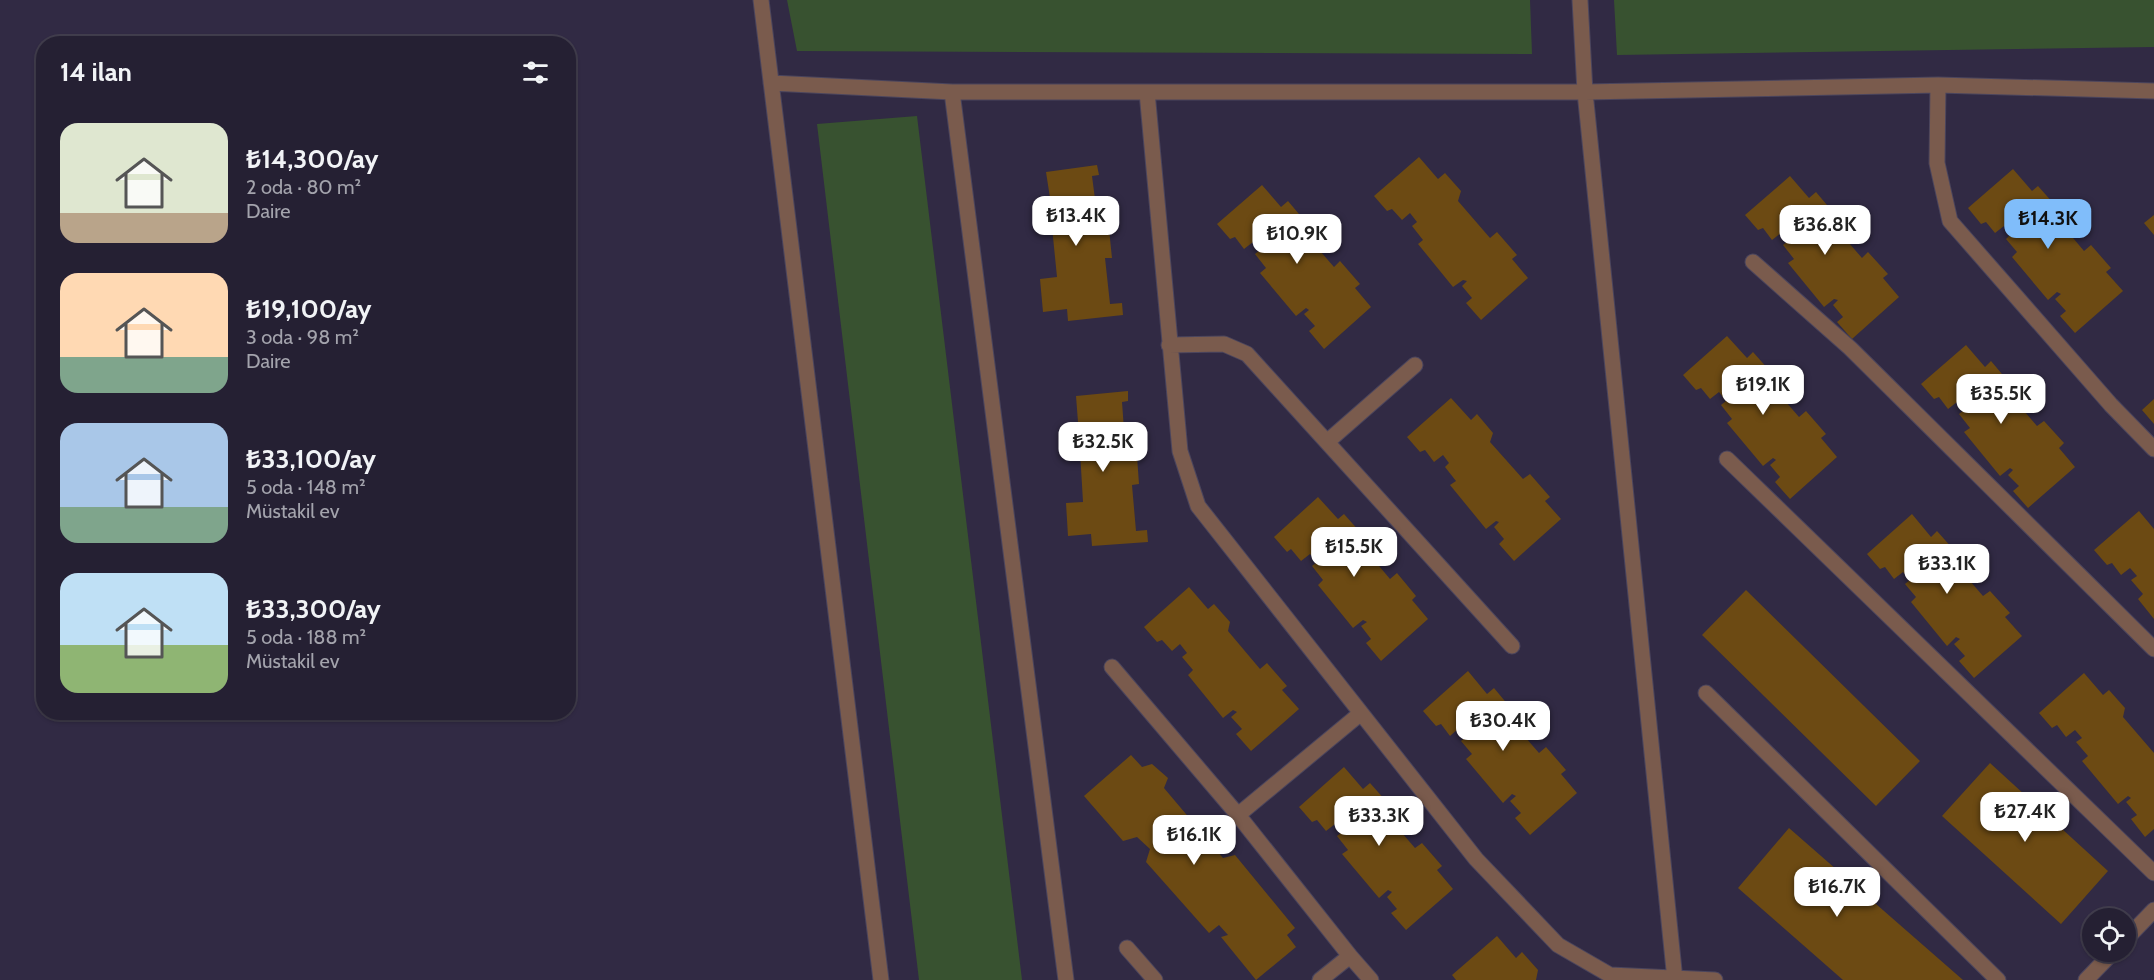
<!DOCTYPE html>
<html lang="tr">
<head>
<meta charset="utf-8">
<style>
  body { margin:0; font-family:Cabin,sans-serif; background:#312d3f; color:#f1f3f6; height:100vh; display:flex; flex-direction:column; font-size:22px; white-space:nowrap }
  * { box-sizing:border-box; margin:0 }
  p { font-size:20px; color:#a3a3ac }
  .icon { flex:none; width:33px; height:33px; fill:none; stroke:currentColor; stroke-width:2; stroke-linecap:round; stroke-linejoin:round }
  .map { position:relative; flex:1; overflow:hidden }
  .details { position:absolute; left:36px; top:36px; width:540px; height:684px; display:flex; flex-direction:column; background:#252033; border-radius:24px; box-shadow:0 2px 4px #0004,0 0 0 2px #423e4e }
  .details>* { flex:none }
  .buttons { position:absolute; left:2082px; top:908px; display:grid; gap:12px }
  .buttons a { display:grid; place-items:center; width:54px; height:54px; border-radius:50%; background:#252033; box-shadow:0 2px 4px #0004,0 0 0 2px #423e4e; font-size:30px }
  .price { position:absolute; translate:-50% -51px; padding:0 14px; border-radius:12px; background:#fff; color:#222; font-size:20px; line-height:39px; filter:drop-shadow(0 2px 3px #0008) }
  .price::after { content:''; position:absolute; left:50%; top:36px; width:18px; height:14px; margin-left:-9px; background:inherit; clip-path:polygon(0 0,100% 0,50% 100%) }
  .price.active { background:#80bdfa; color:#111 }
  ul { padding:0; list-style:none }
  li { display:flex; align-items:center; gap:18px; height:150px; padding:0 24px }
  li span { display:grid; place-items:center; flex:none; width:168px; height:120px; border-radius:18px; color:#555 }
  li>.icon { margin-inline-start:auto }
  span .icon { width:72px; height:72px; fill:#fffc; stroke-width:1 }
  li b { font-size:26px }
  h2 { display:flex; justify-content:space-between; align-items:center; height:72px; padding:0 24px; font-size:26px }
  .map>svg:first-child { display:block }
</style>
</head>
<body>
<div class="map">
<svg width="2154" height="980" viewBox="0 0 2154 980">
  <rect width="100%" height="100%" fill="#312a44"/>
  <path fill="#385230" d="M787,0H1530L1532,54L797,51Z
    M1614,0H2154V47L1617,55Z
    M917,116L1022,980H919L817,124Z"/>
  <path fill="#6c4a13" d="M1419,157L1438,179L1445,173L1461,191L1458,201L1490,238L1497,232L1517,255L1512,259L1528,278L1481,320L1466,303L1472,298L1462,286L1467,281L1463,280L1453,287L1418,244L1423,240L1412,226L1417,222L1410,213L1402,220L1392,209L1387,211L1374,196Z
    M1097,165L1099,175L1092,176L1099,230L1109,229L1112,258H1105L1110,304L1122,303L1123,315L1068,321L1067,309L1043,312L1040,279L1057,277L1052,227L1036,228L1034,206L1050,198L1046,172Z
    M2013,169L2032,191L2038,186L2054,204L2052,213L2084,251L2091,245L2111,268L2106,272L2123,291L2075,333L2060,316L2066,311L2055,299L2061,294L2057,292L2048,300L2012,257L2017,252L2006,239L2011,234L2004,226L1995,233L1986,222L1981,224L1968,208Z
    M1790,176L1809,198L1816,192L1832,211L1829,220L1862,258L1868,252L1888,274L1883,278L1899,297L1852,339L1837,322L1843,317L1833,305L1838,300L1834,299L1824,307L1788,263L1794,259L1783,245L1788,241L1781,233L1772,240L1763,228L1758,230L1745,215Z
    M1262,185L1281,207L1288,201L1304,220L1301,229L1334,267L1340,261L1360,284L1355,288L1371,307L1324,349L1309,331L1315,326L1304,314L1309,310L1306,308L1296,316L1260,273L1266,268L1255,254L1260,250L1253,242L1244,249L1235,237L1230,239L1217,224Z
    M2154,215V235L2144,223Z
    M1727,336L1747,358L1753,352L1769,370L1767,380L1799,417L1806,411L1826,434L1821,438L1837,457L1790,499L1775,482L1780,477L1770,465L1776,460L1773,458L1763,466L1727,423L1732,419L1721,405L1726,401L1719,392L1710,399L1701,388L1696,390L1683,375Z
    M1966,345L1985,367L1991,361L2007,380L2005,389L2037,426L2044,421L2064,443L2059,448L2075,467L2028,508L2013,491L2019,486L2008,475L2013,470L2010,468L2000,476L1964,432L1970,428L1959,414L1964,410L1957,402L1948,409L1939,397L1934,399L1921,384Z
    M1128,391V401L1122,402L1126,457L1137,456L1139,484L1132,485L1136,531L1147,530L1148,542L1092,546L1091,534L1068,536L1066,503L1083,502L1080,451L1064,452L1062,430L1078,422L1076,396Z
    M1451,398L1471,420L1477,414L1493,433L1490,442L1523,479L1530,474L1550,497L1545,501L1561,519L1514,561L1499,544L1504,539L1494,527L1499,522L1496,521L1486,529L1450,485L1456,481L1445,467L1449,463L1443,455L1434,462L1425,450L1420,452L1407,437Z
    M2154,399V424L2142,410Z
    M1318,497L1338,519L1344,514L1360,532L1358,541L1390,579L1397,573L1416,596L1412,600L1428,619L1381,661L1366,643L1371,639L1361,626L1367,622L1363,620L1353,628L1318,585L1323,580L1312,566L1317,562L1310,554L1301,561L1291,549L1287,552L1274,537Z
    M2139,511L2154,529V619L2138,599L2143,594L2131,580L2137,576L2130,568L2121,575L2112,563L2107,565L2094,550Z
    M1912,514L1931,537L1937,531L1953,549L1951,559L1983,596L1990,591L2010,613L2005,617L2022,636L1974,678L1959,661L1965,656L1954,644L1960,639L1956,637L1947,646L1911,602L1916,597L1905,584L1910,580L1903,572L1894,579L1885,567L1880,569L1867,554Z
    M1189,587L1208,609L1214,604L1230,622L1228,631L1260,669L1267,663L1287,686L1282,690L1299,709L1251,751L1236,734L1242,729L1231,717L1237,712L1233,710L1223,718L1188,675L1193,670L1182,657L1187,653L1180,644L1172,651L1162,640L1157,642L1144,627Z
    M1746,590L1920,761L1876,806L1702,635Z
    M1468,671L1487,694L1494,688L1509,706L1507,716L1539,753L1546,747L1566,770L1561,774L1577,793L1530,835L1515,818L1521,813L1510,801L1516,796L1512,794L1503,803L1466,759L1472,754L1461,741L1466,737L1459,728L1450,736L1441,724L1436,726L1423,711Z
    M2084,673L2103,695L2109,690L2125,708L2123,717L2154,753V829L2145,837L2131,819L2137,815L2126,802L2131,798L2128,796L2118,804L2082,761L2088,756L2076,742L2082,738L2075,730L2066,737L2057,725L2052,728L2039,713Z
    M1131,755L1142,767L1152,764L1168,778L1164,788L1223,858L1235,855L1295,928L1287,935L1296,947L1256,980L1221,937L1228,935L1219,925L1209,933L1146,862L1150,849L1137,837L1123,841L1084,796Z
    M1990,763L2108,871L2061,924L1942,816Z
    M1344,767L1363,789L1370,783L1386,801L1383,811L1415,848L1422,843L1442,866L1437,870L1453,889L1406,930L1391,913L1397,909L1387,897L1392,892L1388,890L1379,898L1342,854L1348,850L1337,836L1342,832L1335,824L1326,831L1317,820L1312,822L1299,807Z
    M1789,828L1963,980H1843L1738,888Z
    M1497,936L1516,958L1522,952L1538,970L1536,980H1456L1452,975Z"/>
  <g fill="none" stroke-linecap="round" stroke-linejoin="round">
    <defs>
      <path id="minor" d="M761,0L881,980
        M1580,0L1585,92L1675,980
        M771,83L952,92H1585L1938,85L2154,91
        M1938,85L1937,163L1950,221L2111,405L2154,449
        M952,92L1066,980
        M1147,92L1180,451L1198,506L1476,859L1558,945L1610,975L1715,980
        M1753,262L1850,348L2154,649
        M1169,345L1224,344L1247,354L1512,646
        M1327,442L1415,365
        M1727,459L2154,873
        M1112,667L1238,815
        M1706,693L1998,980
        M2126,939L2154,910
        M1127,948L1155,980
        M1350,956L1371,980
        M1320,980L1350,956L1238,815L1361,713
        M2086,980L2114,951"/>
    </defs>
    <use href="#minor" stroke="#4b455d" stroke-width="17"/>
    <use href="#minor" stroke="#7a5b4d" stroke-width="15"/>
  </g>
</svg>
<div class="buttons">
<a><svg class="icon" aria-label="locate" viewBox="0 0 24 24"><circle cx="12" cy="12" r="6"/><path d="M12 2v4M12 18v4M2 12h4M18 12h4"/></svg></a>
</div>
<b class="price" style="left:1076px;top:247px">₺13.4K</b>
<b class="price active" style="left:2048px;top:250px">₺14.3K</b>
<b class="price" style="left:1825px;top:256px">₺36.8K</b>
<b class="price" style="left:1297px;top:265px">₺10.9K</b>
<b class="price" style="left:1763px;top:416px">₺19.1K</b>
<b class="price" style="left:2001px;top:425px">₺35.5K</b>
<b class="price" style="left:1103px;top:473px">₺32.5K</b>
<b class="price" style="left:1354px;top:578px">₺15.5K</b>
<b class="price" style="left:1947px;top:595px">₺33.1K</b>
<b class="price" style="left:1503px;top:752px">₺30.4K</b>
<b class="price" style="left:2025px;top:843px">₺27.4K</b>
<b class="price" style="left:1379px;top:847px">₺33.3K</b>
<b class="price" style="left:1194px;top:866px">₺16.1K</b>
<b class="price" style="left:1837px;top:918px">₺16.7K</b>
<section class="details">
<h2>14 ilan<svg class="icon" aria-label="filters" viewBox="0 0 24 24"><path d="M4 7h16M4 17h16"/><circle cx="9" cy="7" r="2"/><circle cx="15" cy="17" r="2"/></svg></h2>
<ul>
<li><span style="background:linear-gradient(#dfe7d0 75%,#b9a48a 0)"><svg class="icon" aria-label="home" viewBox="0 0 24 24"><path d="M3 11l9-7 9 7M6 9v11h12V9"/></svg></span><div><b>₺14,300/ay</b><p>2 oda · 80 m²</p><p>Daire</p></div></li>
<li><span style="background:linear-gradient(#ffd9b3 70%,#7fa58c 0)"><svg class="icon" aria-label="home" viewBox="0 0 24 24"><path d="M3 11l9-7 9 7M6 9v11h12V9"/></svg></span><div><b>₺19,100/ay</b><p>3 oda · 98 m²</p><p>Daire</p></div></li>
<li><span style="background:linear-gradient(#a9c7e8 70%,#7fa58c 0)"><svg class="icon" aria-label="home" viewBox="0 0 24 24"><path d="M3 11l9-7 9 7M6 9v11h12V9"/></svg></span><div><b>₺33,100/ay</b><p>5 oda · 148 m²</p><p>Müstakil ev</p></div></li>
<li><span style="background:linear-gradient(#bfe0f5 60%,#8fb573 0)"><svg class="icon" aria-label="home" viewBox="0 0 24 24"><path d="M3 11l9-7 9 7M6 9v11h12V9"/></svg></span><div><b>₺33,300/ay</b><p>5 oda · 188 m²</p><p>Müstakil ev</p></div></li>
</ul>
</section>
</div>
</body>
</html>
